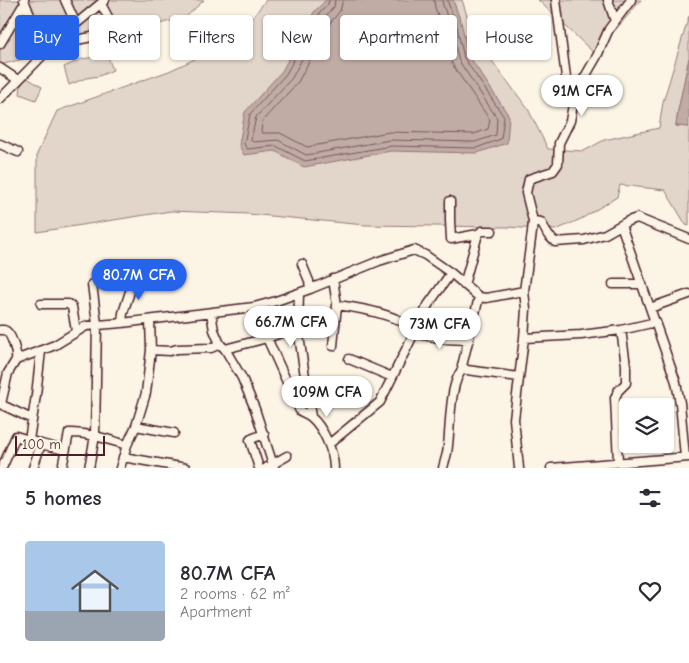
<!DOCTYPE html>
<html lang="en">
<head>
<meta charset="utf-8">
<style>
  body { margin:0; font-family:"Comic Neue",sans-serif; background:#f2f2f3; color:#2b2b33; height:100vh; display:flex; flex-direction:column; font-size:19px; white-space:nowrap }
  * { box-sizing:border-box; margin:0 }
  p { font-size:16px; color:#7c7c81 }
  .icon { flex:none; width:28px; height:28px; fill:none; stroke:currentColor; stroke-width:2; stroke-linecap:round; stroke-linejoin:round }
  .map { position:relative; height:468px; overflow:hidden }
  .sheet { display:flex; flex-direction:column; background:#fff; flex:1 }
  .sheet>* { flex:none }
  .hud { position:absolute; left:15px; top:15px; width:660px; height:45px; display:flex; gap:10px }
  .controls { position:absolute; left:619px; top:398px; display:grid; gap:10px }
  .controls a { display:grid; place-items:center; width:55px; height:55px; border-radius:5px; background:#fff; box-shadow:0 1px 4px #0004; font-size:25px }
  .scale { position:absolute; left:15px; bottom:12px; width:90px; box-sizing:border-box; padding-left:5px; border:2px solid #4a1f2b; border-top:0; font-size:14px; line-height:18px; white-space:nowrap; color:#4a1f2b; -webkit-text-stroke:4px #fcf5e5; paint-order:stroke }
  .price { position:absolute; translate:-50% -42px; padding:0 11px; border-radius:18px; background:#fff; color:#222; font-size:16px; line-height:32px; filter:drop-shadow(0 1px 2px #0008) }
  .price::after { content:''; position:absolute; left:50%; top:30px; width:15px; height:11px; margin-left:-8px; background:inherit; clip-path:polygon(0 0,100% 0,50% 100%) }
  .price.current { background:#2563eb; color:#fff }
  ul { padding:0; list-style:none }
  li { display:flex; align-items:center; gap:15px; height:125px; padding:0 25px }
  li span { display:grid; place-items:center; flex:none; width:140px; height:100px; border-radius:5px; color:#555 }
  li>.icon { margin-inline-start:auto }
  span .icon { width:60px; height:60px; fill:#fffc; stroke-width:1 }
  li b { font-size:21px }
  h2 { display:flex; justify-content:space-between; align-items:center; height:60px; padding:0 25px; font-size:21px }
  .pill { padding:0 18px; border-radius:5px; background:#fff; box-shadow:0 1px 4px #0004; font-size:18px; line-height:45px }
  .pill.current { background:#2563eb; color:#fff }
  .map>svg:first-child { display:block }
</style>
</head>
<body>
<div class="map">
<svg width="689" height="468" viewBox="0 0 689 468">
  <rect width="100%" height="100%" fill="#fcf5e5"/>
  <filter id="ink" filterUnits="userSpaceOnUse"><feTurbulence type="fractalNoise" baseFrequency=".02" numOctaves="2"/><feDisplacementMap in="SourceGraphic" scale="10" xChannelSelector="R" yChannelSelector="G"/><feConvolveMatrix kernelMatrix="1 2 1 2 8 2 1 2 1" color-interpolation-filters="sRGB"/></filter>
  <g filter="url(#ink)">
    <path fill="#e2d5ca" stroke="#967a7a" d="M0,0H204L186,17L0,65Z
      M266,0H462L474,37L528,109L548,149L584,151L604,140L659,128L663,102L689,16V58L678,111L676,126L689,127V226L686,225L665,190L620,185L617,197L581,219L556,230L506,227L365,225L249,214L171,211L37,232V154L57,111L169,71L234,41Z
      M538,0H641L595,54Z
      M107,55L113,70L99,76L86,78L69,85L64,67L82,59Z
      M22,75L42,87L36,100L20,94Z"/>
    <path fill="#c0aca5" stroke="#917474" d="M326,0H453L461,22L469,56L509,116L507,143L477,153L391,151L304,167L275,151L244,155L239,145L245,112L282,71L314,12Z
      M689,58V127L676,126L678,111Z"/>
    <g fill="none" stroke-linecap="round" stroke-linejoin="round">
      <path stroke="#79575c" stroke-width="1" d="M329,0L328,4L318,15L286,74L250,114L244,144L247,149L276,146L305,161L391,146L476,148L501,139L504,117L464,58L456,23L448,3V0
        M335,0L334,7L323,19L292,78L256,117L251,140L253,142L278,140L306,155L390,140L475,142L496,135L497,118L459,61L450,25L443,5L442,0
        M343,0L340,11L330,23L298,82L263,120L261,131L262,133H280L307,147L389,132L474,134L488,129L490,120L452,64L443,27L435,8L434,0"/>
      <defs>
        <path id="minor" d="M24,0L45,53
          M65,0L76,24
          M608,0L615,21
          M101,4L116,32L121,37L123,45
          M58,40L72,41L116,32
          M0,44L22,7L26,5
          M0,68L18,80
          M575,94L597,56L609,29L631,0
          M0,99L45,53L76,24L105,0
          M0,144L18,152
          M450,201V220L451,239L478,234L482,231H492
          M533,221L541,222L548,235L555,242L584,240L605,234L628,221L637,218L689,239
          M621,225L676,382L680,403L685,457
          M302,264L309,281L310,289
          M333,279L337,305L333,346
          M613,284H642
          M464,285L478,234
          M479,297L462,366L464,368L467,370L519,377
          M41,304H68L72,307L76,331
          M337,305C359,308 399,314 415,331
          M650,308L689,294
          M211,313L214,330L220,344L225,349L242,378L255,409L274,468
          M122,323L123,313L135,276
          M298,329L299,293
          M0,330C1,330 3,330 4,330C12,332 17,354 16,360
          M414,333L444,339L469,340
          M267,338L300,411C304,413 308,414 311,417C323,427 334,452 334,468
          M524,338L581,335L621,330L656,322
          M444,339L455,318
          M225,349L267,338L292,329H298L311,417
          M151,350L170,351L177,349L211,348L220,344
          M349,359L392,377
          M0,404L32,419
          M1,404L8,373L16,360L55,345L86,326L122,323L254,307L276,301L310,289L379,261L414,250L425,255L451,273L479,297L486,298L524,291
          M136,426L174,433
          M29,440L36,395L41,351
          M329,444L380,402L428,305L451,273
          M123,457L186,468
          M618,462L615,398L618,391L626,383V365L621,330
          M2,468L16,436L41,444L65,450
          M33,468L41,444
          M62,468L69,433C88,432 109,440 127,445
          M89,468L95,436L97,324L92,284
          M120,468L127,445L136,426L146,393L151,350L150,320
          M259,468L250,440L251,439L264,434
          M266,468L287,456
          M443,468C444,463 446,458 447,453C451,433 448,381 464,368
          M519,468L514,419L524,338L526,309L524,291L532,232L533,221L526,193L529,179L553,171L558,164L559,143L570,121L575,94L568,86L566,77L556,0
          M551,468L689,457"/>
      </defs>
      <use href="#minor" stroke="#4a1f2b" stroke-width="11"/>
      <use href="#minor" stroke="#fcf5e5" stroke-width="8"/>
    </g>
  </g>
</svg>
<div class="controls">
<a><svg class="icon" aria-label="layers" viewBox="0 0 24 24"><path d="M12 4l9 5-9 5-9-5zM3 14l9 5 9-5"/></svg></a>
</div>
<div class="scale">100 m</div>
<b class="price" style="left:582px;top:117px">91M CFA</b>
<b class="price current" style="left:139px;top:301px">80.7M CFA</b>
<b class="price" style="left:291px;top:348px">66.7M CFA</b>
<b class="price" style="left:440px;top:350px">73M CFA</b>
<b class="price" style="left:327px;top:418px">109M CFA</b>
<div class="hud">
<a class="pill current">Buy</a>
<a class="pill">Rent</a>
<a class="pill">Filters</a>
<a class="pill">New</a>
<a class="pill">Apartment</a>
<a class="pill">House</a>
</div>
</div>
<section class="sheet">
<h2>5 homes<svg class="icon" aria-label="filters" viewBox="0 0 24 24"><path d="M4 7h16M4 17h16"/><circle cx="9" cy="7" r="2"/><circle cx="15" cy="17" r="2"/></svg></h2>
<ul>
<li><span style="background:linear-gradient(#a9c7e8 70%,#9aa5b1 0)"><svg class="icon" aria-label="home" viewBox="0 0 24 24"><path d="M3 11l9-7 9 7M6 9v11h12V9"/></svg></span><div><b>80.7M CFA</b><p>2 rooms · 62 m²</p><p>Apartment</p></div><svg class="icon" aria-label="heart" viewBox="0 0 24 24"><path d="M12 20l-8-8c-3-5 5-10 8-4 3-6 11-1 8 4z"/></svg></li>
</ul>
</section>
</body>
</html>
